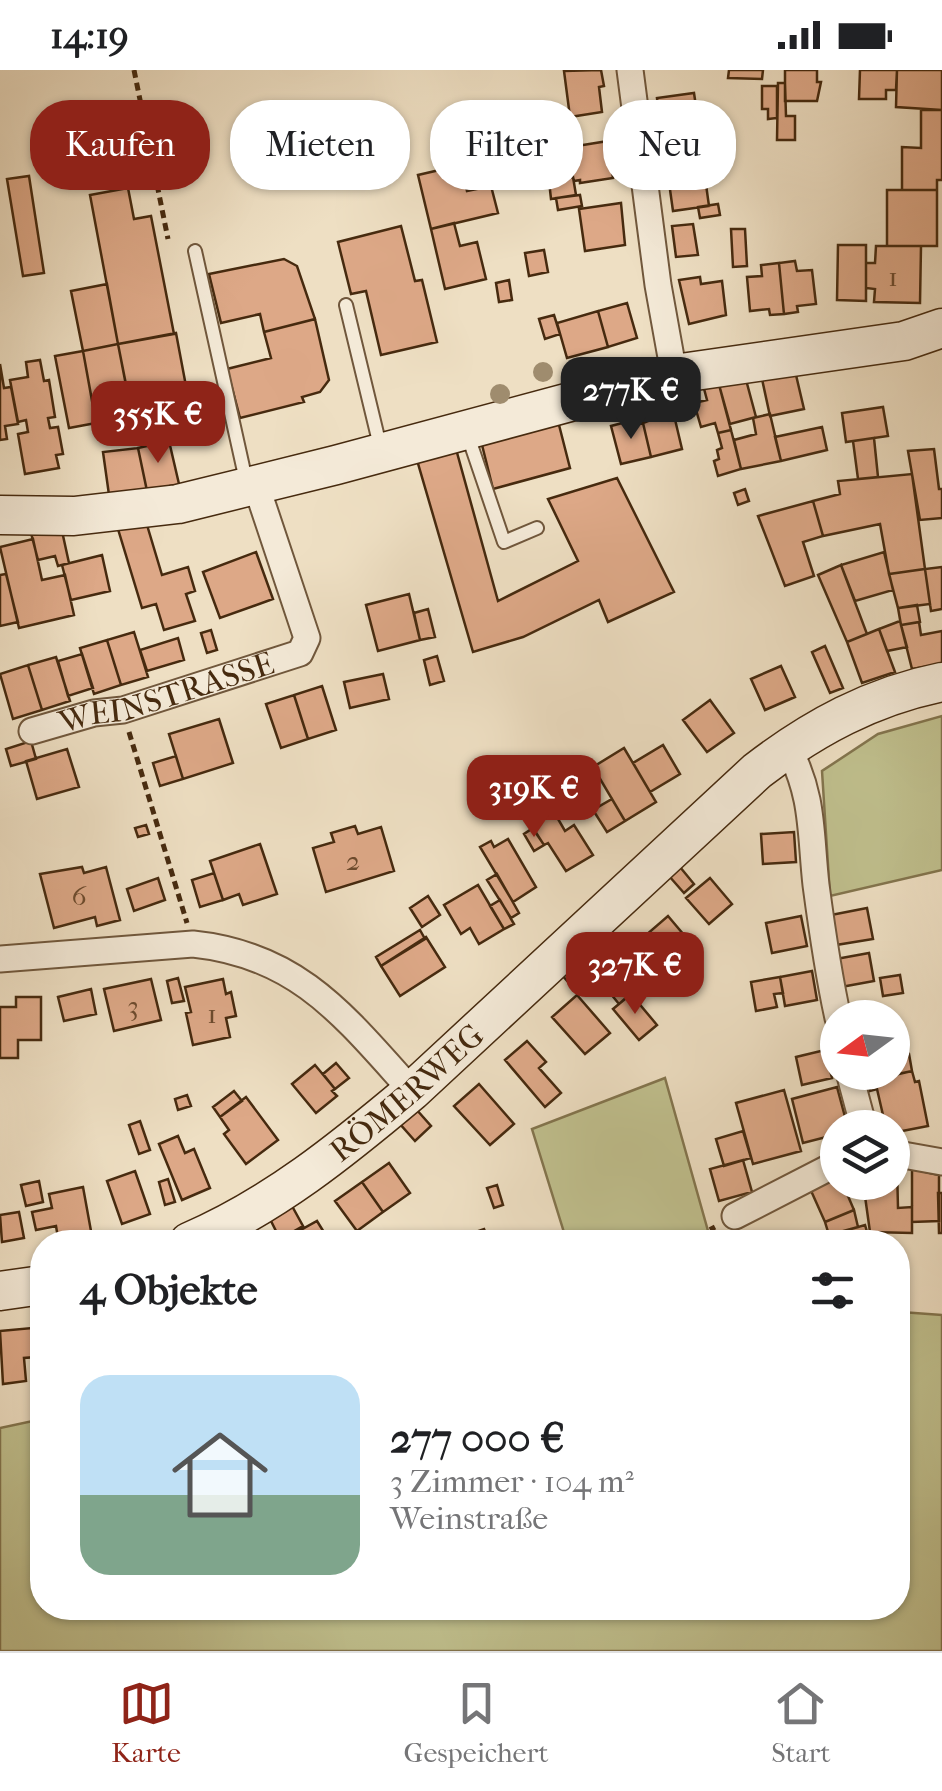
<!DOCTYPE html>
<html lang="de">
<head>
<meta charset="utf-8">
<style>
  body { margin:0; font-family:"IM FELL French Canon",serif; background:#f2f2f2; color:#202124; height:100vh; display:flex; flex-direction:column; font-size:38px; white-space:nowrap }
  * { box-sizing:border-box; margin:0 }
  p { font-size:32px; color:#757577 }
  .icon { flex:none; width:55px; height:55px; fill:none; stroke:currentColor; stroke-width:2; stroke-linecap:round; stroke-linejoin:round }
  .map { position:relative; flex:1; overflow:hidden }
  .sheet { position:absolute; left:30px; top:1160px; width:880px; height:390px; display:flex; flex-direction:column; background:#fff; border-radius:40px; box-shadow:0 2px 8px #0004 }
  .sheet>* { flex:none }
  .top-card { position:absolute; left:30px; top:30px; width:882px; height:90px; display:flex; gap:20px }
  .needle { width:65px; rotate:255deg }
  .fabs { position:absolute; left:820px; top:930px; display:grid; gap:20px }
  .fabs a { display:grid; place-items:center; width:90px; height:90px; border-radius:50%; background:#fff; box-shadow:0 2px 8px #0004; font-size:50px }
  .price { position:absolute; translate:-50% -85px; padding:0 22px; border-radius:20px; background:#8f2418; color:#fff; font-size:32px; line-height:65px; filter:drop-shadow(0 2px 5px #0008) }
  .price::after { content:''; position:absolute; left:50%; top:60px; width:30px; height:22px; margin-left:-15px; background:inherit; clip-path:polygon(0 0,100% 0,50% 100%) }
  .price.active { background:#222; color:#fff }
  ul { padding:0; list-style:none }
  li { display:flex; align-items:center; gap:30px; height:250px; padding:0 50px }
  li span { display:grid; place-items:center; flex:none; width:280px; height:200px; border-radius:30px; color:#555 }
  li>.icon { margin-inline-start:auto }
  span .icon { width:120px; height:120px; fill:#fffc; stroke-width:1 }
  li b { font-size:42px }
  h2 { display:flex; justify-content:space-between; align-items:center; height:120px; padding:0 50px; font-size:42px }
  .chip { padding:0 35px; border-radius:40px; background:#fff; box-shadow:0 2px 8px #0004; font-size:35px; line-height:90px }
  .chip.active { background:#8f2418; color:#fff }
  .status { display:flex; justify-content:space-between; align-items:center; height:70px; padding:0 50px; background:#fff; direction:ltr }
  .status svg { height:28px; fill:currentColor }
  .menu { display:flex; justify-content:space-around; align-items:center; height:140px; border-top:2px solid #e0e0e0; background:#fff; font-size:28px; color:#757577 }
  .menu a { display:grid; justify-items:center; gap:5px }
  .menu .active { color:#8f2418 }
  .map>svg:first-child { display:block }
</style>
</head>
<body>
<div class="status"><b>14:19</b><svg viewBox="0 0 49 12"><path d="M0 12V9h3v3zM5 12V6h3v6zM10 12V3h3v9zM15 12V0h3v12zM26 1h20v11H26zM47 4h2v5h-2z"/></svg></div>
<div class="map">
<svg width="942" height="1581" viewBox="0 0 942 1581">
  <rect width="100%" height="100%" fill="#eedfc3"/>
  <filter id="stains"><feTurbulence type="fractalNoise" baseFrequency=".002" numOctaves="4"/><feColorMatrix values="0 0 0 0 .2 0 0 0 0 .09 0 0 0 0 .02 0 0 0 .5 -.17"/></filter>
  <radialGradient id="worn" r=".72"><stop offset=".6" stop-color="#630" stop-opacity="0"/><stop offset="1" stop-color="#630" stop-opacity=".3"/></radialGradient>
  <path fill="#c0c08e" stroke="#83754e" stroke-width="2.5" d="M942,646V800L830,826L822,701L878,664Z
    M665,1008L710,1168L701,1172H567L532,1059Z
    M901,1242L942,1245V1581H0V1358L42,1349V1538H898V1243Z"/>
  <path fill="#dda887" stroke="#462a0f" stroke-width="2.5" d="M601,0L604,16L599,17L602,42L570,47L564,1Z
    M729,0H763L762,9L728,8Z
    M785,0H817V12H821L817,31H785Z
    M860,0H897L896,20H886V29H859Z
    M897,0H942V40L896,37Z
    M778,13H785L786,46H795V70H777Z
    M762,16H777V48L768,49V39H762Z
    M694,23L700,63L662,68L657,28Z
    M921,40H942V110H937V120H902V77L921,78Z
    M729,63L730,74L714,76L713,64Z
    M608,71L613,108L580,113V110L574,111L573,107L563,109L558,79Z
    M702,86L709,136L673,141L666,91Z
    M461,95L467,121L491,116L498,143L431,159L418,105Z
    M29,106L44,203L23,206L7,109Z
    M573,107L576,125L551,129L549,111Z
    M128,118L134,149L151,146L174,264L118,274L90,125Z
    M887,120H937V176H887Z
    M580,125L582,136L558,140L556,128Z
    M621,133L625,175L585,181L579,139Z
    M718,134L720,145L700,148L698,137Z
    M454,153L460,176L477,172L486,209L445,219L431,159Z
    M693,154L698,185L676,187L672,156Z
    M401,156L415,211L422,210L437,272L381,285L366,221L351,224L338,172Z
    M731,159H745L747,196L733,197Z
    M838,175H866V231L837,230Z
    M876,176H921L920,233L874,232L875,219L866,218V193H875Z
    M544,180L548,202L529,206L525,183Z
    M284,189L297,196L315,249L264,262L260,244L221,253L209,204Z
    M795,191L797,201L812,200L816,234L797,236L798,242L784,244L779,193Z
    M779,193L784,244L770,245L769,239L750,241L747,207L762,206L761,195Z
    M700,207L701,214L722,211L726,245L689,254L679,210Z
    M509,210L512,230L499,232L496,213Z
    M107,214L118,274L83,281L71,221Z
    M627,233L637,268L608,277L598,241Z
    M598,241L608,277L567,288L557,253Z
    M554,245L560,264L545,269L539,249Z
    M315,249L329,310L320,322L302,327L304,332L240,348L227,299L271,288L264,262Z
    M176,263L189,332L154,339L159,361L136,365L118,274Z
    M118,274L131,341L120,343L124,364L99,369L83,281Z
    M83,281L96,353L69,358L55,286Z
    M40,290L44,311L49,310L55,347L48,348L50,358L58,357L63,384L56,385L59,398L25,404L18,364L28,362L26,350L18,352L10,310L28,307L26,292Z
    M0,294L4,318L11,317L18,354L5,356L7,369L0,370Z
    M796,305L804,339L770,346L762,309Z
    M745,306L756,347L730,354L718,311Z
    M718,311L731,360L718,363L715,353L701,357L694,333L707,330L703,315Z
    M883,337L888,366L846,372L842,343Z
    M673,341L682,379L651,387L643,353Z
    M770,344L781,391L741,399L734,370L756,364L753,348Z
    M558,351L570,398L493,419L481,371Z
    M626,352L627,357L643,353L651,387L621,394L611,356Z
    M822,357L827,380L781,391L775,367Z
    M731,360L741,399L718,406L714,391L719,389L717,380L722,378L718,363Z
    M874,368L878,407L858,409L853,371Z
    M169,371L179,414L147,421L138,378Z
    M138,378L147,421L109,425L103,382Z
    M456,379L498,531L578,491L548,429L617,408L674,522L608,552L599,530L523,567L473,582L417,390Z
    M934,379L939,419H942V448L920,450L908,381Z
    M912,404L925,499L889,504L880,454L823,466L813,431L840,424L838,411Z
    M745,419L749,431L738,435L734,423Z
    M813,431L823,466L803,472L814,506L785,516L758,446Z
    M147,455L162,505L188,497L195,521L186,524L195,551L164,560L156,534L142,538L118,459Z
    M62,461L69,493L58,496L55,486L38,490L31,463Z
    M33,469L42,510L65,505L74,545L19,558L0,477Z
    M256,482L273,529L220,548L203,502Z
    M884,482L893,520L855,531L841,495Z
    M102,485L110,521L71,530L62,495Z
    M841,495L867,564L847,572L818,505Z
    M942,497V539L931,541L925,499Z
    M925,499L930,534L898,538L889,504Z
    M6,504L18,552L0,556V505Z
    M409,524L420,570L378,581L366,535Z
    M917,535L920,552L901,555L898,538Z
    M428,539L435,567L420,570L414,543Z
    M900,551L907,577L887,581L879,559Z
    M919,552L921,565L942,561V594L912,599L901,555Z
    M879,559L895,602L862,613L847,572Z
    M211,560L217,580L207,583L201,563Z
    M134,562L148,607L121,615L107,570Z
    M178,568L184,590L147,601L140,580Z
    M107,570L121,615L94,624L80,578Z
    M825,576L843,618L830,623L812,582Z
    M82,584L93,618L68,626L58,591Z
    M437,586L444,611L430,615L424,590Z
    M56,587L70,631L42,640L28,595Z
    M28,595L42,640L13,649L0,604Z
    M781,596L795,627L765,640L751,609Z
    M383,604L389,629L350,638L344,612Z
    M322,616L336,660L308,669L294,625Z
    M294,625L308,669L281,678L266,634Z
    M710,630L734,663L707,682L683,650Z
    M219,649L233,693L183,709L169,664Z
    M31,671L36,689L11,696L6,679Z
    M663,675L680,704L650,722L633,693Z
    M624,678L656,732L625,751L593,697Z
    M67,679L79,717L37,729L26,691Z
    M176,686L183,709L160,716L153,693Z
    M612,729L625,751L607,762L593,740Z
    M554,742L565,761L574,755L593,785L566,801L548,773L544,775L531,756Z
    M146,755L149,764L138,767L135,758Z
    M355,756L358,764L381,757L394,801L326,822L313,778L334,772L331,763Z
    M533,758L544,775L534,781L524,764Z
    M794,762L796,792L763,794L761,764Z
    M508,769L536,817L513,832L480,777L491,771L494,777Z
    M260,774L277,824L243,835L239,824L223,830L210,791Z
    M82,797L84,803L106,797L120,850L97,856L95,847L54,858L40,804Z
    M680,797L694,814L684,823L669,806Z
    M214,803L223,830L200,837L192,810Z
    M497,804L519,843L511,848L487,810Z
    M158,808L165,830L134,841L127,819Z
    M710,808L732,834L709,854L686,828Z
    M478,815L504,859L479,874L470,858L461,864L444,835Z
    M428,826L440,845L422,857L410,838Z
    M500,830L514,854L504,859L490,836Z
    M867,838L873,869L836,875L831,845Z
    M668,846L689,871L665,886L646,865Z
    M801,846L807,876L772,883L766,853Z
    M420,860L425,869L381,896L376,887Z
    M426,867L445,897L400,926L381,896Z
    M869,883L874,911L841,917L836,889Z
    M622,885L644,912L619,934L597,907Z
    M579,889L596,909L588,917L570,897Z
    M570,897L586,915L577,922L561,904Z
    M812,901L817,930L785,936L780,907Z
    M900,905L903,923L883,926L880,908Z
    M780,907L783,923L774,924L777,937L756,941L751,912Z
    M178,908L184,931L172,933L167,911Z
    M151,909L161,950L114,961L104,919Z
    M223,909L226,924L231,922L236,946L226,948L230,967L193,975L186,943L191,942L185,917Z
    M91,919L96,944L64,951L58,927Z
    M631,924L657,955L639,970L613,939Z
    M577,925L610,963L585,984L552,947Z
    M16,927H41V970H18V988H0V937H16Z
    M527,971L546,992L539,998L561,1023L545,1037L505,990Z
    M825,980L832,1008L802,1015L796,987Z
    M909,984L912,1001L861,1012L858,1002H892V988Z
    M336,993L349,1008L335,1019L323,1004Z
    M315,995L335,1019L332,1021L337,1026L316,1043L292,1014Z
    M912,1001L915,1012L919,1011L928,1056L892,1063V1058H886L877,1019L870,1021L868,1011Z
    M479,1014L514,1054L490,1075L454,1036Z
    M837,1017L848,1058H838V1064L803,1073L792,1029Z
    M784,1020L801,1081L753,1094L736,1033Z
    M234,1021L242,1031L220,1047L213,1037Z
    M187,1025L191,1036L178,1040L175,1029Z
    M246,1027L278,1070L246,1094L224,1064L229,1060L220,1047Z
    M416,1039L431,1056L415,1071L400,1054Z
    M140,1051L150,1080L139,1084L129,1055Z
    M743,1061L751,1088L724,1096L716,1069Z
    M178,1066L185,1083L194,1079L210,1118L182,1130L159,1074Z
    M743,1090L752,1122L719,1131L710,1099Z
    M389,1093L410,1123L383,1142L362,1112Z
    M892,1097H897L898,1138L912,1137V1163L870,1162L863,1112H892Z
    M912,1099L939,1105V1151L912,1152Z
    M135,1101L150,1144L122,1154L107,1111Z
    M838,1103V1112H842L854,1140L825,1152L808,1114Z
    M168,1109L175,1132L165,1135L159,1112Z
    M39,1111L43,1132L26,1136L21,1115Z
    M362,1112L383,1142L357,1161L335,1131Z
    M497,1115L503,1135L494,1138L487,1118Z
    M83,1117L91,1161L58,1168L56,1156L36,1160L32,1142L52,1138L49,1124Z
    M938,1123H942V1163H939Z
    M292,1136L303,1156L280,1169L270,1149Z
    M854,1140L858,1157L829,1165L825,1152Z
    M19,1142L24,1168L2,1172L0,1145Z
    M317,1151L330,1172H294L290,1166Z
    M865,1155L870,1172H843L840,1162Z
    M484,1159L489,1172H447Z
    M32,1258L36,1287L24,1288L26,1311L3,1314L0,1261Z"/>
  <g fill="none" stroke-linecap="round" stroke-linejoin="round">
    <defs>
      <path id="lane" d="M195,181L247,415
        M346,235L381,380
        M467,363L504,472L537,458"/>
      <g id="street">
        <path d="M630,0L658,215L674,304"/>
        <path id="s1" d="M32,661L94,643L123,640L300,583L307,568L256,415"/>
        <path d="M788,677C814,727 810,761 816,815C822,860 828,903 838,948"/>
        <path d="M0,889L193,874C299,885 345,947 412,1021"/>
        <path d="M849,1002L864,1058"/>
        <path d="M892,1083L942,1092"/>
        <path d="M735,1146L838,1093"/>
      </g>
      <g id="secondary">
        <path d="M0,445L74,446L178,434L336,395L674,304L904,271L942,258"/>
        <path id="s2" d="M189,1172C273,1136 343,1079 412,1021L757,701C813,658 872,626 942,612"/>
        <path d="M0,1221L42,1215"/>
      </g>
    </defs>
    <use href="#lane" stroke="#70573c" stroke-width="16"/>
    <use href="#street" stroke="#70573c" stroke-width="29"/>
    <use href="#secondary" stroke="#462a0f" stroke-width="41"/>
    <path stroke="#462a0f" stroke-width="5" stroke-dasharray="8 5" stroke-linecap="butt" d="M134,0L168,169
      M129,662L187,853
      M687,1172L715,1157"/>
    <use href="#lane" stroke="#f4ead8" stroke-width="12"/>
    <use href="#street" stroke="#f4ead8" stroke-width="25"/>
    <use href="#secondary" stroke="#f4ead8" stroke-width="38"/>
  </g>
  <g fill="#9f8c6e">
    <circle cx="543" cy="302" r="10"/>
    <circle cx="500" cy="324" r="10"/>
  </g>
  <g text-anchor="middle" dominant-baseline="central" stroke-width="9" stroke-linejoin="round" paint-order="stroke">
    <g font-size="28" fill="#6c4a2d">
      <text x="893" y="206">1</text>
      <text x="353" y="790">2</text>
      <text x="79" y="825">6</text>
      <text x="133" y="935">3</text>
      <text x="212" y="943">1</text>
    </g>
    <g font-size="32" fill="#462a0f" stroke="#f4ead8">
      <text stroke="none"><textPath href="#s1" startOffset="140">WEINSTRASSE</textPath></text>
      <text stroke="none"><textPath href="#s2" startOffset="265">RÖMERWEG</textPath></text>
    </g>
  </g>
  <rect width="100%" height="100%" filter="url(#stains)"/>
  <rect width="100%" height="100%" fill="url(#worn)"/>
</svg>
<div class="fabs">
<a><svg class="needle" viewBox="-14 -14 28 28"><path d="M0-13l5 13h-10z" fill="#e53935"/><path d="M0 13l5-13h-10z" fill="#757577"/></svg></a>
<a><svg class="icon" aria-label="layers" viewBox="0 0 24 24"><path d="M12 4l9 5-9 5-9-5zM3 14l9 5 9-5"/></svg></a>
</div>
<b class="price active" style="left:631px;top:372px">277K €</b>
<b class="price" style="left:158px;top:396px">355K €</b>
<b class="price" style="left:534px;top:770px">319K €</b>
<b class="price" style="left:635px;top:947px">327K €</b>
<div class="top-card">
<a class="chip active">Kaufen</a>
<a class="chip">Mieten</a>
<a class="chip">Filter</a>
<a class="chip">Neu</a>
</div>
<section class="sheet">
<h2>4 Objekte<svg class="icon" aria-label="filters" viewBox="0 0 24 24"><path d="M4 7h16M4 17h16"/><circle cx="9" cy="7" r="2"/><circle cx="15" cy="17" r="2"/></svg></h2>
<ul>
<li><span style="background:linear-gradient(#bfe0f5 60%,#7fa58c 0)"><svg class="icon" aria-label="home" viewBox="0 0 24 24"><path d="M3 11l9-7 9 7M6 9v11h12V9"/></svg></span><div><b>277 000 €</b><p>3 Zimmer · 104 m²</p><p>Weinstraße</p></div></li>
</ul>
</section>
</div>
<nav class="menu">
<a class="active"><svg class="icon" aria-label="map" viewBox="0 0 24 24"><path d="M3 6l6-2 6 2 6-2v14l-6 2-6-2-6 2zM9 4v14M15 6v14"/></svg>Karte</a>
<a><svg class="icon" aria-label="saved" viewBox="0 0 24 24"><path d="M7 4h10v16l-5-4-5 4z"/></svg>Gespeichert</a>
<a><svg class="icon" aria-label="home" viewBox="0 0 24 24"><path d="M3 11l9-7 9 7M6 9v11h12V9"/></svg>Start</a>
</nav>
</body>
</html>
